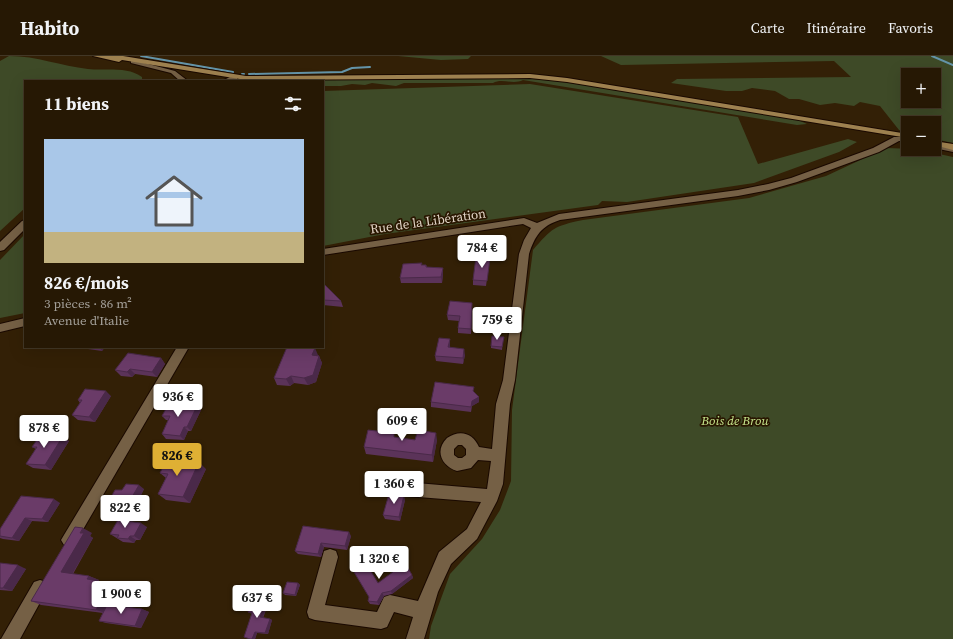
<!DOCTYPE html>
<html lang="fr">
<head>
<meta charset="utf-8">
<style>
  body { margin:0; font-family:"Source Serif 4",serif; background:#2e210e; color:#f1f3f6; height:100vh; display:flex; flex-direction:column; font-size:15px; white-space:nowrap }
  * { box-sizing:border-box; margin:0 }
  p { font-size:13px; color:#a4a09a }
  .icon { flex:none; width:22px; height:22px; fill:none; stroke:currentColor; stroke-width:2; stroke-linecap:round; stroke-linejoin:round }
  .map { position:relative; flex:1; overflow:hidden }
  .drawer { position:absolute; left:24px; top:24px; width:300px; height:268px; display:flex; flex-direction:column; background:#261804; border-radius:0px; box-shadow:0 4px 16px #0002,0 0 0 1px #423726 }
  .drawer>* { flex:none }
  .tools { position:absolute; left:901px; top:12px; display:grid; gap:8px }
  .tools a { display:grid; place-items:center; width:40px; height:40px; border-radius:0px; background:#261804; box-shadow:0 4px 16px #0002,0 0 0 1px #423726; font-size:20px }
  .price { position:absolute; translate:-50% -34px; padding:0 9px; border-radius:4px; background:#fff; color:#222; font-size:13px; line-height:26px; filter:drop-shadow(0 1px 2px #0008) }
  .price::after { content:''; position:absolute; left:50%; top:24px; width:12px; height:9px; margin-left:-6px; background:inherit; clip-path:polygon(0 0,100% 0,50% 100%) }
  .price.active { background:#dfb034; color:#111 }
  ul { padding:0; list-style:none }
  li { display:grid; align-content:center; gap:8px; height:212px; padding:0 20px }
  li span { display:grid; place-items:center; height:124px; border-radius:0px; color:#555 }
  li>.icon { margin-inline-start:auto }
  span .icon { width:72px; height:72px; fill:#fffc; stroke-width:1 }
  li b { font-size:17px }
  h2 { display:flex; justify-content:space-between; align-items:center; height:48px; padding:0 20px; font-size:17px }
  header { display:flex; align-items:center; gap:24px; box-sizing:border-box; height:56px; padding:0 20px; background:#261804; border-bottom:1px solid #423726 }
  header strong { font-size:19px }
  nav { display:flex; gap:22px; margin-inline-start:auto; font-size:14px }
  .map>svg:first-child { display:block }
</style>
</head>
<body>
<header>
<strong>Habito</strong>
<nav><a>Carte</a><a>Itinéraire</a><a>Favoris</a></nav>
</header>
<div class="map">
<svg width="953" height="583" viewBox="0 0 953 583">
  <rect width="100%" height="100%" fill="#332006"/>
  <path fill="#3e4a27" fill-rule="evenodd" d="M9,0C37,0 61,10 88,13C105,15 127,10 142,21V25H25V152L0,175V5Z
    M398,0H471L468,3L441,4Z
    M601,0H953V87L934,83V67H908V77L899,74L880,50L860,46L854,50L835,47L820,49L799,43H789L775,35L752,32L742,35H726L671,27L677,23L851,21L834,5L621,9ZM908,19H934V45H908Z
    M515,22L564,25L798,64L807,68L797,69L523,24C513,29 502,22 493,27H404L396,30L372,27L365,29L352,28L341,30H323V25H231L239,23Z
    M530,28L738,61L758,108L848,83L857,86L839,96L754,127L627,146L602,145L598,149L385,178L323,190V35Z
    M886,92L916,93L953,101V583H429L431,570L450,518L482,483L500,454L511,425L512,354L533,194C552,172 554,170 583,164L749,142L826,120Z
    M25,178V257L0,262V204Z"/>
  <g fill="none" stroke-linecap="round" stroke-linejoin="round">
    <path stroke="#6494a9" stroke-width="2" d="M141,0L233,16
      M932,0L953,9
      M242,18H244
      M249,18L342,16L352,12L370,11"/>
    <defs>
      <path id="minor" d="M133,4L175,15L188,25H180L171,17L131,7V5Z
        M234,19H237V23L232,25H222Z
        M894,81H908V85H899L879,96L797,126L769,134L738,140L560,164C541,170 535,180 529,198L515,324L510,348L503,428L497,445L477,483L451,508L438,536L424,583H406L413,561L394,556L387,571L381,573L315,564L309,562L307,556L324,495L330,493L336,495L338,501L325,549L377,556L384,541L390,539L418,545L439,496L467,473L481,446L393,439L388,437L386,432L388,427L393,425L487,433L491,405L478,404L471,412L457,415C442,410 434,395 447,382C460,373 473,377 479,391L492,393L496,348L503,324L519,198L524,184L531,172L523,168L323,199V193L524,162L537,167L559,158L738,134L768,128L791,122L873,92ZM458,389H462L466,393V399L462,402H458L454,399V393Z
        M934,86L953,90V96L934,92Z
        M25,164V173L4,194L0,195V186L22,165Z
        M25,262V270L0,276V268Z
        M177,291H189L74,489L69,492L64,489L61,484L64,479Z
        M40,524L46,526L48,532L20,583H1L34,526Z"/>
      <path id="major" d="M93,0H123L246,20L530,18L567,22L908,78V82L567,26L530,22L246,24L122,4L119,6Z
        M934,85L953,88V94L934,89Z"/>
    </defs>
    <use href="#minor" stroke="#1a0900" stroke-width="2"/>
    <use href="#major" stroke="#1a0900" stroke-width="2"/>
    <use href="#minor" fill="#756045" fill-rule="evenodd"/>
    <use href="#major" fill="#9e814f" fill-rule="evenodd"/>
  </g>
  <path fill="#5b3359" d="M489,208L486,230L473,229V224Z
    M422,209H426L427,211L443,212V218L442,227H401L400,222Z
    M323,227L341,245L343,251L323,249Z
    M472,252L471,278L458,277V272L459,265L448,264L447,259Z
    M450,283V292L465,299L463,308L436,305L435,300Z
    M503,284L502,294L491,292V290Z
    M86,291H105L102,295L88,293Z
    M318,299L319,300L322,307L316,326L308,329L294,327L290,330L277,329L274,322Z
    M161,302L165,308L157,321L135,318L132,321L121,320L115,314Z
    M474,336L479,346L472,350L471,356L431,351V346Z
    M111,340L95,366L78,364L72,359L80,347L78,344Z
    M201,354L191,375H188L184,384L166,383L162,378L168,364H166L162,360Z
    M395,381L415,384H437L433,406L366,398L364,391Z
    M69,385L51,414L33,412L26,408L36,393L32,391Z
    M206,413L190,447L166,444L158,438L166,422L160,417Z
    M144,433L138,445H131L127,453L113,452L107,448L122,434Z
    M405,444L400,465L385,463L383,459Z
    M60,447L48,466L32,465L19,485L3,483L0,482V473Z
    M303,470L351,480L347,494L324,491L321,501L298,498L295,495Z
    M147,471L140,484H136L134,487L123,486L110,478Z
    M92,477L90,480L93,482L73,518L89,520L99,524L98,525L108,529L105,534L116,538L110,549L142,553L149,556L141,572L106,567L99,565L103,557L41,549L31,545Z
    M0,507L26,513L12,535L0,534Z
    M412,519L413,522L392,538L384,540L379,549L370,548L368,545L378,527Z
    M298,527L300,529L296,540L285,539L283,537Z
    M269,546L263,562L270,563L272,564L268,578L257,577L255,583L252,558L248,556Z"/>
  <path fill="#4a2949" d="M443,212V218L442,227L441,221Z
    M450,283V289L449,297L448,291Z
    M99,291H105L102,295Z
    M315,292L318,299H312Z
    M464,293L465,299L463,308V302Z
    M319,300L322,307L316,326L308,329L304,322Z
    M161,302L165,308L157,321L152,316Z
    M130,313L135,318L132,321L127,316Z
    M291,320L294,327L290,330L286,323Z
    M106,335L111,340L95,366L89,361Z
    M479,341V346L472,350L471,356L472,345Z
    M197,350L201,354L191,375L187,371Z
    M184,371L188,375L184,384L180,380Z
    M436,377L437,384L433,406L432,399Z
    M63,380L69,385L51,414L45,409Z
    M199,406L206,413L190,447L183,441Z
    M139,429L144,433L138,445L132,441Z
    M404,439L405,444L400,465L399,461Z
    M125,440L131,445L127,453L121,449Z
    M54,443L60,447L48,466L42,463Z
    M25,462L32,465L19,485L12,482Z
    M141,467L147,471L140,484L134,480Z
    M83,472L92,477L90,480L93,482L71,520L61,516Z
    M349,476L351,480L347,494L345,490Z
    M130,480L136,484L134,487L128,483Z
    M321,487L324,491L321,501L318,498Z
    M18,509L26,513L12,535L3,532Z
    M412,519L413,522L392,538L391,535Z
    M89,520L99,524L97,527L87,523Z
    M99,525L108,529L104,537L95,533Z
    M298,527L300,529L296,540L295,539Z
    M107,534L116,538L106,557L96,554Z
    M382,537L384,540L379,549L377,546Z
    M267,545L269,546L262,563L260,561Z
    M142,553L149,556L141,572L135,570Z
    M270,563L272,564L268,578L265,577Z
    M255,576L257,577L255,583H252Z"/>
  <path fill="#6a3b68" stroke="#4a2949" d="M476,201L490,202L487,225L473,224Z
    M422,207L421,209H426V211L443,212L441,221L400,222L403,208Z
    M323,227L341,245L323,244Z
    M450,245L472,247L471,273L458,272L460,260L447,259Z
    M492,280L504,281L502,291L491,290Z
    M439,282L450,283L448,291L464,293L463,302L435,300Z
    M287,291H308L315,292L312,299L319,300L313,319L304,322L291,320L286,323L274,322Z
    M128,297L161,302L152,316L130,313L127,316L115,314Z
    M435,326L474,331L473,335L479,341L472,345L471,351L431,346Z
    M85,333L106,335L89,361L72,359L82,344H78Z
    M169,347L197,350L187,371H184L180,380L162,378L170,360H162Z
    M368,374L394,377V381L415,384L418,374L436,377L432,399L364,391Z
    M41,378L63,380L45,409L26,408L37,391H32Z
    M167,403L199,406L183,441L158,438L168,418L160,417Z
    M126,428L139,429L132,441L125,440L121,449L107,448L115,434H122Z
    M389,438L404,439L399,461L383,459Z
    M21,440L54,443L42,463L25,462L12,482L0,480V473Z
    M118,464L141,467L134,480H130L128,483L117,482L119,479L110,478Z
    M303,470L349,476L345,490L321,487L318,498L295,495Z
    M75,471L83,472L80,477H84L61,516L89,520L87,523L99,525L95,533L107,534L96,554L31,545Z
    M363,502L378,527L405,507L412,519L391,535L382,537L377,546L368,545L369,541L351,511Z
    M0,507L18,509L3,532H0Z
    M287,526L298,527L295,539L283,537Z
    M254,542L267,545L260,561L270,563L265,577L255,576L252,583H250L244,581L252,557L248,556Z
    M107,549L142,553L135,570L99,565Z"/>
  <g text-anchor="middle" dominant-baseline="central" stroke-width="3.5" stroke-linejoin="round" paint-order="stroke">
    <g font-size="13" fill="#e2d5c7" stroke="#291700">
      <text transform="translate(428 165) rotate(-8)">Rue de la Libération</text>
    </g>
    <g font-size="13" font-style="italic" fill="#c7e78d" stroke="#291700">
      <text x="735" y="364">Bois de Brou</text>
    </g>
  </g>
</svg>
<div class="tools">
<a>+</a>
<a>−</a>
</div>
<b class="price" style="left:482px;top:213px">784 €</b>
<b class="price" style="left:497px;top:285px">759 €</b>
<b class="price" style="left:178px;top:362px">936 €</b>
<b class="price" style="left:402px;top:386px">609 €</b>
<b class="price" style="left:44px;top:393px">878 €</b>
<b class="price active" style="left:177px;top:421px">826 €</b>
<b class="price" style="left:394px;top:449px">1 360 €</b>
<b class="price" style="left:125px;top:473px">822 €</b>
<b class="price" style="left:379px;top:524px">1 320 €</b>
<b class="price" style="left:121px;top:559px">1 900 €</b>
<b class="price" style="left:257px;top:563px">637 €</b>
<section class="drawer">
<h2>11 biens<svg class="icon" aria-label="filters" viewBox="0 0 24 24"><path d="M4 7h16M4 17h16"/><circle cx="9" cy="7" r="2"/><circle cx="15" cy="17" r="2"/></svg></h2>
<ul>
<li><span style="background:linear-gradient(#a9c7e8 75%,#c2b280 0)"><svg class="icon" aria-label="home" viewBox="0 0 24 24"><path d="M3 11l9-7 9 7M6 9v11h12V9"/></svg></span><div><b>826 €/mois</b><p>3 pièces · 86 m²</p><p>Avenue d'Italie</p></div></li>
</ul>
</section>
</div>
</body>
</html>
